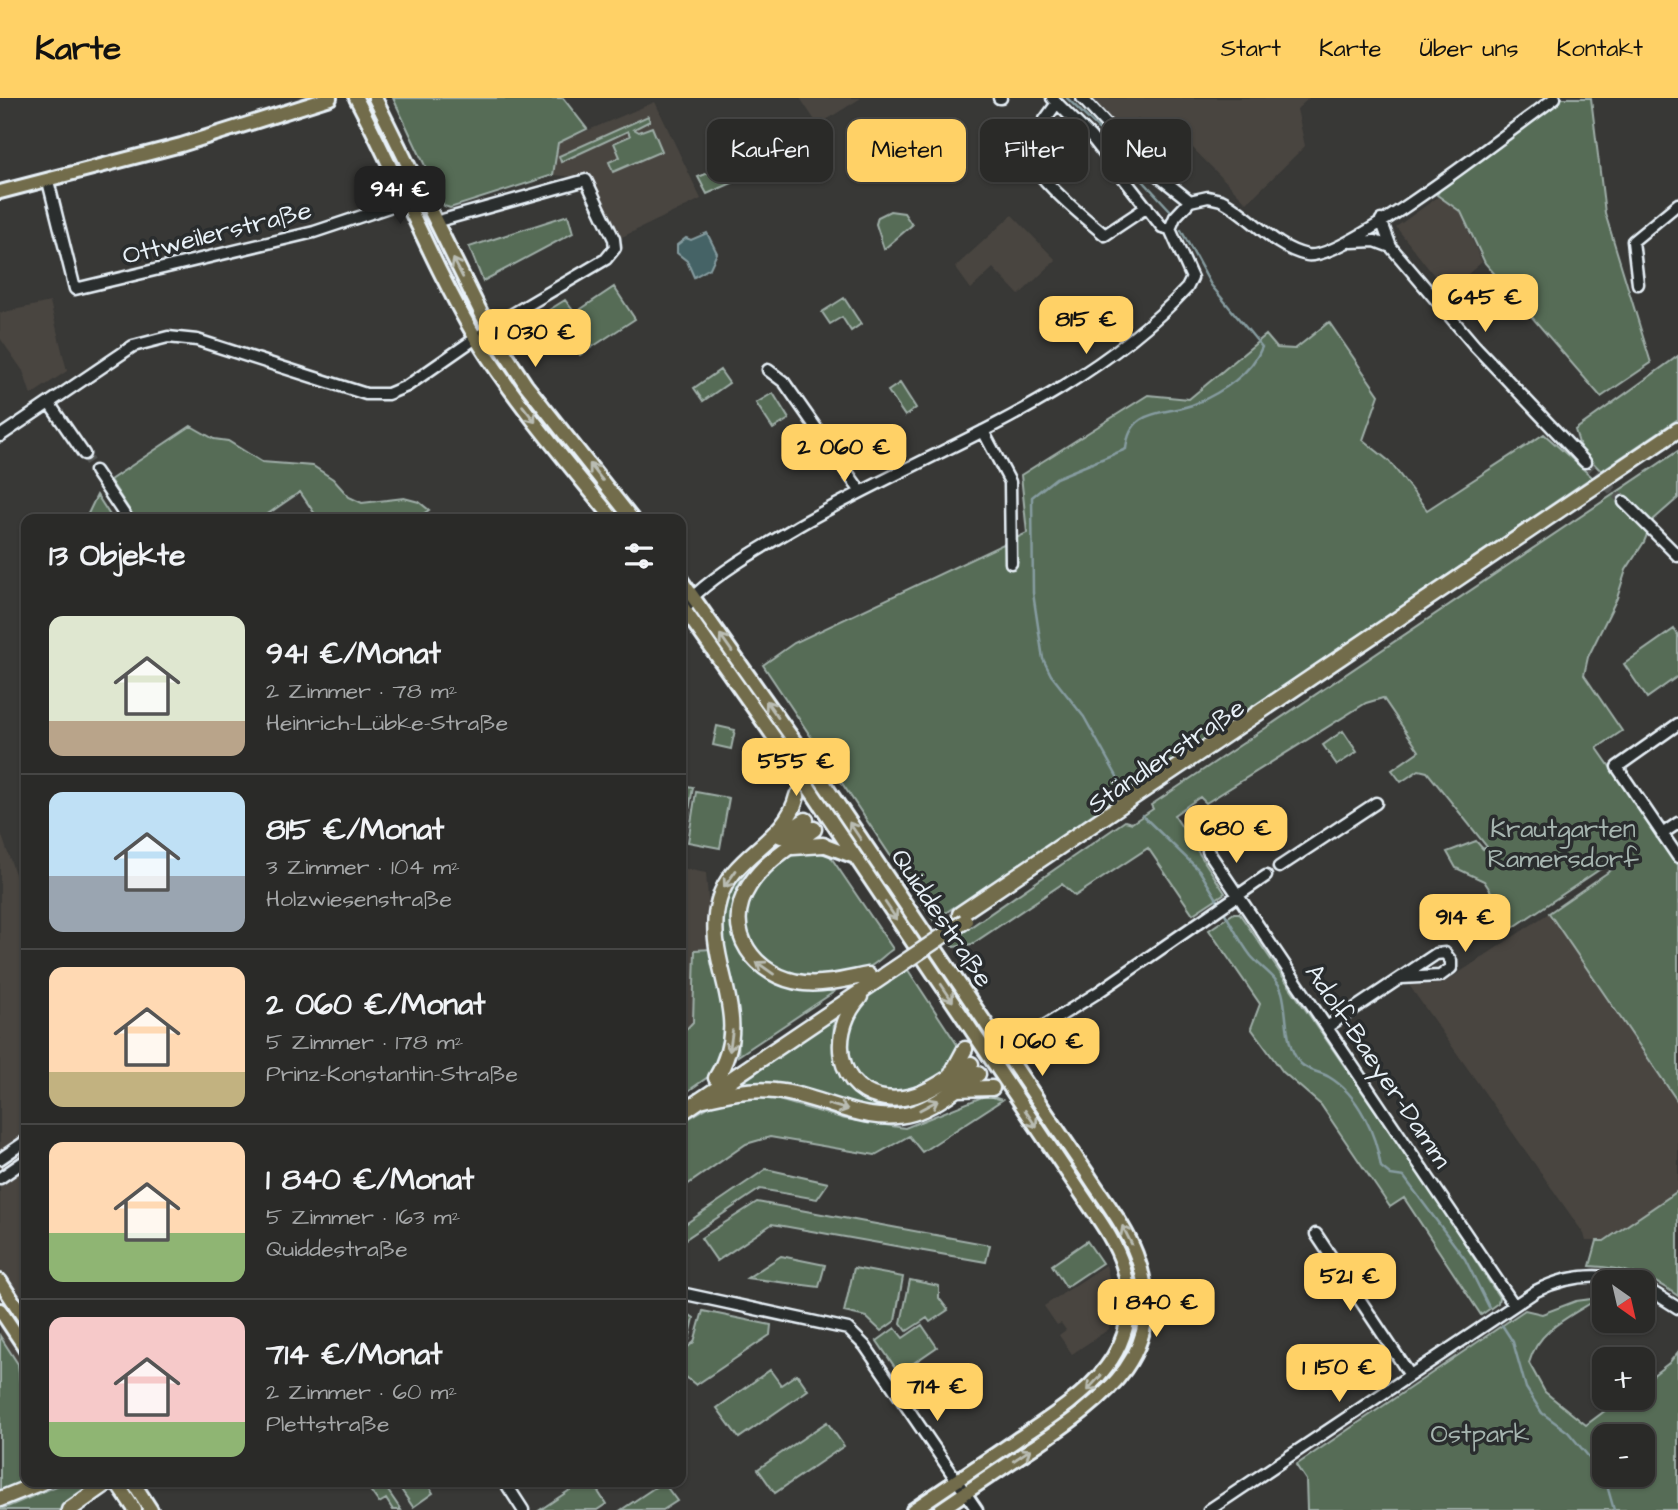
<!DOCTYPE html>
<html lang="de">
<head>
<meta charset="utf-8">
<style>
  body { margin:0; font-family:"Architects Daughter",sans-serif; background:#323230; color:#f1f3f6; height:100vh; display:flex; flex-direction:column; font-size:26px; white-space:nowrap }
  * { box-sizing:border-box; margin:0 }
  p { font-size:23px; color:#a5a7a8 }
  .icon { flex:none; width:38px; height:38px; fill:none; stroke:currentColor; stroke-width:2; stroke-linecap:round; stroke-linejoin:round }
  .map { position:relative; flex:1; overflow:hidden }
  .panel { position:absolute; left:21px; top:416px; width:665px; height:973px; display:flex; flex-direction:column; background:#2a2a28; border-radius:14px; box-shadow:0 2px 5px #0004,0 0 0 2px #464645 }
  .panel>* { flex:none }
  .guide { position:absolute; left:707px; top:21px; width:665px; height:63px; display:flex; gap:14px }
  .needle { width:46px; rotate:146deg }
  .tools { position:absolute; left:1592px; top:1172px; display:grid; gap:14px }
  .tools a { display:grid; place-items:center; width:63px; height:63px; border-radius:14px; background:#2a2a28; box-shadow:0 2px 5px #0004,0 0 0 2px #464645; font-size:35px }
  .price { position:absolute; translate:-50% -60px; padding:0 16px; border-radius:14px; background:#ffd166; color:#111; font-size:23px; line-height:46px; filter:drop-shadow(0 2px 4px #0008) }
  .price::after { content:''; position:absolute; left:50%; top:42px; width:21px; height:16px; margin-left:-10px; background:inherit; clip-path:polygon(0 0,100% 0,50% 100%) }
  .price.selected { background:#222; color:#fff }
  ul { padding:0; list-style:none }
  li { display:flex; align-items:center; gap:21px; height:175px; padding:0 28px }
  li+li { border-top:2px solid #464645 }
  li span { display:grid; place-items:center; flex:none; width:196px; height:140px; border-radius:14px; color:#555 }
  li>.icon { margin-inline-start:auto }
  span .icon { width:84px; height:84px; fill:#fffc; stroke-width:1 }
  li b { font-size:30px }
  h2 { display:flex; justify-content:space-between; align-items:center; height:84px; padding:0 28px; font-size:30px }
  .tag { padding:0 24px; border-radius:14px; background:#2a2a28; box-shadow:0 2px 5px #0004,0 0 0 2px #464645; font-size:24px; line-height:63px }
  .tag.selected { background:#ffd166; color:#111 }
  header { display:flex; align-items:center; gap:42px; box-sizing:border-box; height:98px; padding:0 35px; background:#ffd166; color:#111 }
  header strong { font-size:33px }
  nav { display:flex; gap:38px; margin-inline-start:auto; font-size:24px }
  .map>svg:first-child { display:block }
</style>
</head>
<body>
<header>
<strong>Karte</strong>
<nav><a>Start</a><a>Karte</a><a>Über uns</a><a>Kontakt</a></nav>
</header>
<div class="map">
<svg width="1678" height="1412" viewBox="0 0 1678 1412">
  <rect width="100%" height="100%" fill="#383836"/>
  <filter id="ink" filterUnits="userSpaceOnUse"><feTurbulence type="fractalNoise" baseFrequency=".0143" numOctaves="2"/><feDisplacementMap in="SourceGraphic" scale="14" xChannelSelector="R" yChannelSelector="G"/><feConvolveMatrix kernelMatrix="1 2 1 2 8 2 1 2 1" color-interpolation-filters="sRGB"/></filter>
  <g filter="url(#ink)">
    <path fill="#494540" d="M800,0H861L818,27Z
      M1085,0H1309L1297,11L1305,48L1247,105L1179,36L1167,46L1138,20L1119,38Z
      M655,4L701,101L620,140L592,80L553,77L558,45Z
      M1438,99L1460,114L1482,164L1447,194L1396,129Z
      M1012,117L1056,162L1019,197L993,170L971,191L955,169Z
      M50,204L67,273L31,297L23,273L0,240V215Z
      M0,732L18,785L26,782V1271L0,1288Z
      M681,770L706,775L712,851L681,970Z
      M1549,815L1678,1004V1093L1603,1143H1586L1584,1136L1409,887L1442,886Z
      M1106,1167L1114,1199L1109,1231L1072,1256L1059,1237L1066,1232L1061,1225L1057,1227L1044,1208Z"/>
    <path fill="#566c57" stroke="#9faea8" stroke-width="2" fill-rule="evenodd" d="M393,0H563L587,31L558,45L553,77L450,110L444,108Z
      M1560,0H1591L1605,115L1651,265L1601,299L1485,165L1461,114L1437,97L1446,81Z
      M648,18L650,23L634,31L639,34L652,29L662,53L613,74L609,64L620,59L614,45L630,38L628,33L561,64L559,58Z
      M711,74L739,82L707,96L698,79Z
      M890,113L904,115L912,127L884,151L876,126L878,119Z
      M568,117L573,135L483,183L469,149Z
      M614,189L635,221L580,257L549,212L565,202L575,215Z
      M844,200L861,226L851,233L842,219L830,226L822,214Z
      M1329,224L1379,297L1363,342L1389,363L1427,412L1544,336L1592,379L956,811L954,809L934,823L763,567L794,545L1027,435L1021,377L1148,297L1189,301L1266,237L1277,250L1295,251Z
      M1678,258V321L1601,373L1581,352L1575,332Z
      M720,272L729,285L703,303L694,290Z
      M900,285L916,310L905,318L888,293Z
      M773,295L789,321L773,331L756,305Z
      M191,328L214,341L228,343L262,364L313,368L333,381L349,399L362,405L404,400L419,404L429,412L414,422H319L300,394L259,422H136L110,382Z
      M1678,353V400L1653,422L1644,444L1626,472L1617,500L1588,559L1584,577L1622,633L1597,650L1678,767V1004L1549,815L1614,770L1611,764L1514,829L1484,783L1456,770L1447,754L1476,743L1483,751L1487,749L1427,674L1419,672L1401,684L1392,672L1419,653L1383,600L1366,605L1206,705L1200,699L1174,717L1225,795L1193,816L1148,750L1075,798L1062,786L972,846L954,849L949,844L1125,723L1132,725L1153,711L1151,707Z
      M97,397L113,422H85Z
      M1674,531L1678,537V578L1647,600L1624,566Z
      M717,628L735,632L731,651L713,647Z
      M1343,633L1357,654L1337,667L1323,647Z
      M681,687L693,689L684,743H681Z
      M696,694L729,700L720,750L688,744Z
      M808,724L810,727C790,741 766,754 749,772C723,799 726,858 762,877C791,893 808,888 834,894L738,958C744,904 702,826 736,780C753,756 784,740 808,724Z
      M826,752L893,851C884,857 877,865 869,869C829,890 760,884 745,833C737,805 773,762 799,755C808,753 818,753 826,752Z
      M1234,815H1239L1438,1104L1499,1199L1498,1205L1481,1217L1404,1100L1390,1109L1321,1007L1283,974L1251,930L1260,906L1209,832Z
      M712,851L729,937L712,976L681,998V937L693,924L695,852Z
      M908,872L962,954C949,972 934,985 912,993C876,1005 842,976 847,940C848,933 847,924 850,918C860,896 889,885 908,872Z
      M834,920L833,951L837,968L882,1005L976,971C957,983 937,1000 915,1007C857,1027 799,980 740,986Z
      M987,997L1002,1002L922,1054L909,1038L875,1057L770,1039L746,1046L681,1091V1025L710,1008L740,999H768L845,1021L905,1030Z
      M766,1071L828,1085L817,1101L760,1091L681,1144V1129Z
      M1678,1093V1198C1651,1178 1624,1170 1590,1168L1597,1143H1604Z
      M757,1104L990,1147L986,1164L772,1126L717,1163L701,1140Z
      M1087,1143L1102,1165L1066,1189L1052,1167Z
      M781,1158L825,1167L819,1189L747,1180Z
      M854,1170L903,1179L895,1223L881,1233L866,1219L844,1214Z
      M910,1182L939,1188V1200L948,1212L930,1224L927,1220L907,1233L901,1225Z
      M1599,1200C1571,1218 1538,1231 1529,1265L1545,1294L1586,1327L1622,1300H1643V1285L1669,1265L1678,1254V1412H1307L1306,1382L1296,1367L1525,1212L1542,1216L1576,1203ZM1605,1339H1643V1377H1605Z
      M681,1211L694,1220L689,1242L681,1249Z
      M703,1213L771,1227L770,1237L696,1287L681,1275V1255L694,1244Z
      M922,1227L937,1249L899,1275L877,1243L895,1230L903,1240Z
      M0,1238L18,1266L20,1285L26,1286V1384L0,1394Z
      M770,1272L781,1287L797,1276L808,1292L739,1340L717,1310Z
      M827,1324L844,1348L775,1395L758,1371Z
      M66,1384H100L60,1412H0Z
      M373,1384H382L401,1412H393L386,1401L379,1405L367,1388Z
      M396,1384H426L433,1395L413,1409Z
      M582,1384H592L606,1406L597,1412H540Z
      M663,1384L677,1403L663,1412H621Z"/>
    <path fill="#456466" stroke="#869ca0" stroke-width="2" d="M707,135L717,155L710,170L694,179L687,163L677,155V147L686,140L691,142Z"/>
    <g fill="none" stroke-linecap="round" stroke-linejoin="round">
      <path stroke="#869ca0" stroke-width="2.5" d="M1067,0L1117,49L1132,71L1170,112
        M1124,691L1084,619L1051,577L1043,561L1033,495L1032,399L1056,380L1126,351C1130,307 1169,318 1197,305C1222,294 1252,275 1262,249L1211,187L1181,132
        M1142,717L1199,772L1220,806
        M1223,812C1232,827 1240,844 1251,858C1261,870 1277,878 1282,894C1288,915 1284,947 1300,965C1309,974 1319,973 1329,979C1358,996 1376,1036 1381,1069L1391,1077L1404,1079L1465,1161L1489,1209
        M1502,1227L1513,1244L1526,1290L1542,1315L1568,1334L1604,1377L1614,1412"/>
      <path stroke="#525453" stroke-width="10" stroke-dasharray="10 5" stroke-linecap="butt" d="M84,356L95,373
        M1585,364L1624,404"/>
      <defs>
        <path id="minor" d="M999,0H1001
          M1052,0L1091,39L1162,129L1170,131
          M1082,0L1142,65L1190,103
          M1057,5L1026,48C1024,72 1086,121 1105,137L1147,109
          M48,83L75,191L314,134L407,103
          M1190,103L1208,99L1221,102C1251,117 1273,150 1307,157C1344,164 1516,28 1555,0
          M1381,122L1391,149L1475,248L1585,364
          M1351,144L1375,143L1391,149
          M1638,186L1633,143L1678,106
          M768,272L784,284L861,394
          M49,305L84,356
          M983,333L1010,384L1011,465
          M0,338L133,248L168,239L197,242L366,296H388L407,288L499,224L606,161L615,150L614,141L586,82L435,124
          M95,373L128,422
          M1624,404L1678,458
          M681,518C687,511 690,502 696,496C726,469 763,449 798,428C931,351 1081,304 1187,190L1192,180L1170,131L1175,119L1190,103
          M1678,626L1617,669L1678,759
          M1662,736L1678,725
          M1208,753L1514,1207
          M1279,769L1376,705
          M1327,929L1436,856L1445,855L1451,863V870L1440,878L1401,880
          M1004,953L1097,895L1266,778
          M0,1061L26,1043
          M0,1080L26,1062
          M1316,1136L1410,1277
          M1643,1188L1678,1210
          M681,1195L848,1231L865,1248L977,1412
          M505,1384L523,1412
          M1209,1412L1536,1193C1569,1176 1601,1174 1636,1185"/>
        <path id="major" d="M356,0C398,79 430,162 475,239C515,304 566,363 614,422
          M375,0L489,231L526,287L633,422
          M0,94L181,47L330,0
          M681,482L810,665L1089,1078C1105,1103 1125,1127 1136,1156C1173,1254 1104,1301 1034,1349C1002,1370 971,1391 940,1412
          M681,507L795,669L1077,1089C1093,1114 1114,1139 1123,1168C1150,1258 1079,1300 1015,1343C981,1366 947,1389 913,1412
          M823,747L855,759
          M0,1183L26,1223
          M0,1212L26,1251
          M116,1384L135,1412
          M133,1384L151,1412"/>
        <path id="highway" d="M814,731C791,748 764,764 749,788C720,833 756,880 804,885C826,887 847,881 868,877
          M781,738L806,722
          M793,749L823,747
          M960,816L1678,332
          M860,899C823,940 841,1008 903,1000C928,997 950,978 971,966
          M952,975L965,951
          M716,980C757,916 701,865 719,802C731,757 786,744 797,698
          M956,991L992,990
          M700,1002C724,996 750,990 775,993C822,997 865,1029 913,1015C936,1008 957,990 978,976
          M681,1015L884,878
          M0,1401L42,1384
          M69,1412L109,1384"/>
      </defs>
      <use href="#minor" stroke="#e8f1f8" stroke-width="15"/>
      <use href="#major" stroke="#e8f1f8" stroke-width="18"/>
      <use href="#highway" stroke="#e8f1f8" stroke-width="19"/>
      <use href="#minor" stroke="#2a2d2e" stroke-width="10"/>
      <use href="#major" stroke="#726c4b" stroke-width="12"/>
      <use href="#highway" stroke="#726c4b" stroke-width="14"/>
      <defs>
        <path id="highway-bridge" d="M885,877L965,823"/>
      </defs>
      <use href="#highway-bridge" stroke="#e8f1f8" stroke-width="19" stroke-linecap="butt"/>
      <use href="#highway-bridge" stroke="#726c4b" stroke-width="14"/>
    </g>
    <defs><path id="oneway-shaft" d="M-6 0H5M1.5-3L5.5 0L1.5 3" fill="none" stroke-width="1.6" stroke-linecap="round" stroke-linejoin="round" transform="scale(1.75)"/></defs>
    <g stroke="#b9bcb3">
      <use href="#oneway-shaft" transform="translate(458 170) rotate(-117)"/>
      <use href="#oneway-shaft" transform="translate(529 316) rotate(52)"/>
      <use href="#oneway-shaft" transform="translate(596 374) rotate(-128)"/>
      <use href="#oneway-shaft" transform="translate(726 545) rotate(-125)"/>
      <use href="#oneway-shaft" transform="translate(772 611) rotate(-125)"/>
      <use href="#oneway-shaft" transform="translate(855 733) rotate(-124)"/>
      <use href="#oneway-shaft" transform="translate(730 781) rotate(125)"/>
      <use href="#oneway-shaft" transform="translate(891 813) rotate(56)"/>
      <use href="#oneway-shaft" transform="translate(765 870) rotate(-145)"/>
      <use href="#oneway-shaft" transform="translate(947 895) rotate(56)"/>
      <use href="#oneway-shaft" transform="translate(731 943) rotate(98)"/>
      <use href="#oneway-shaft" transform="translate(929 1007) rotate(-28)"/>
      <use href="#oneway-shaft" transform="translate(838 1009) rotate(16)"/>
      <use href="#oneway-shaft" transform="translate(1031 1021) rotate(56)"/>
      <use href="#oneway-shaft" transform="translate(1127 1137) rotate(-117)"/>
      <use href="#oneway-shaft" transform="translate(1094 1285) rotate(133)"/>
      <use href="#oneway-shaft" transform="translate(1022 1357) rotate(-34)"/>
    </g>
  </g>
  <g text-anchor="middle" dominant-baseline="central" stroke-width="7" stroke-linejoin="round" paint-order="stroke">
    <g font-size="26" fill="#e8f1f8" stroke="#2a2d2e">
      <text transform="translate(217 135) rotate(-14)">Ottweilerstraße</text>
      <text transform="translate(1166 658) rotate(-34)">Ständlerstraße</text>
      <text transform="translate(942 820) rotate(56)">Quiddestraße</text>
      <text transform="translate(1378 968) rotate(56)">Adolf-Baeyer-Damm</text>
    </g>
    <g font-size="26" fill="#a6b5b0" stroke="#2a2d2e">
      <text x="1563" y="731">Krautgarten<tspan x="1563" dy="30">Ramersdorf</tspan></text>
      <text x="1480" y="1336">Ostpark</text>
    </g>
  </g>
</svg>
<div class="tools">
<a><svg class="needle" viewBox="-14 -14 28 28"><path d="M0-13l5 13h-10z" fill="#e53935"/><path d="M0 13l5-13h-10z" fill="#a5a7a8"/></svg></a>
<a>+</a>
<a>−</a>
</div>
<b class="price selected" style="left:400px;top:128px">941 €</b>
<b class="price" style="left:1485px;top:236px">645 €</b>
<b class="price" style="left:1086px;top:258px">815 €</b>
<b class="price" style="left:535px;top:271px">1 030 €</b>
<b class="price" style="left:844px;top:386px">2 060 €</b>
<b class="price" style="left:796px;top:700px">555 €</b>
<b class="price" style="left:1236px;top:767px">680 €</b>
<b class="price" style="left:1465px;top:856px">914 €</b>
<b class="price" style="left:1042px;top:980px">1 060 €</b>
<b class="price" style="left:1350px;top:1215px">521 €</b>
<b class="price" style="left:1156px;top:1241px">1 840 €</b>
<b class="price" style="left:1339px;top:1306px">1 150 €</b>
<b class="price" style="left:937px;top:1325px">714 €</b>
<div class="guide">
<a class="tag">Kaufen</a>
<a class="tag selected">Mieten</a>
<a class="tag">Filter</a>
<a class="tag">Neu</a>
</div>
<section class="panel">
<h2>13 Objekte<svg class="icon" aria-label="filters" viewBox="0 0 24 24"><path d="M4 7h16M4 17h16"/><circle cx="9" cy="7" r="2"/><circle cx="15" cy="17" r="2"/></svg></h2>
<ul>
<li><span style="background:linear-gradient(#dfe7d0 75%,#b9a48a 0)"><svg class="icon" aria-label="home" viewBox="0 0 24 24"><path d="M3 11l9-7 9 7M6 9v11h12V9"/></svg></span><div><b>941 €/Monat</b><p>2 Zimmer · 78 m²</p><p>Heinrich-Lübke-Straße</p></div></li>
<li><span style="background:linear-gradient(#bfe0f5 60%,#9aa5b1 0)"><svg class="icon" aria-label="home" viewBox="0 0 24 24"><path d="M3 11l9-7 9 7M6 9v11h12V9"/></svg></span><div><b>815 €/Monat</b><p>3 Zimmer · 104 m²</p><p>Holzwiesenstraße</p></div></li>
<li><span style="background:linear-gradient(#ffd9b3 75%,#c2b280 0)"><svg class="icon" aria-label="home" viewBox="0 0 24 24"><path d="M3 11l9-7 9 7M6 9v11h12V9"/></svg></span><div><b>2 060 €/Monat</b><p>5 Zimmer · 178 m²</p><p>Prinz-Konstantin-Straße</p></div></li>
<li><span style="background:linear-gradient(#ffd9b3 65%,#8fb573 0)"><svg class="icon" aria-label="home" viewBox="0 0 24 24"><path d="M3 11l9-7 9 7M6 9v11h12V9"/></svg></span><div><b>1 840 €/Monat</b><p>5 Zimmer · 163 m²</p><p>Quiddestraße</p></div></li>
<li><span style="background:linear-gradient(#f6c9c9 75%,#8fb573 0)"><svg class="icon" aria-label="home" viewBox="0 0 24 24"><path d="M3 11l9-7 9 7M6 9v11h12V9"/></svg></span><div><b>714 €/Monat</b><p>2 Zimmer · 60 m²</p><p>Plettstraße</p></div></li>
</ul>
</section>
</div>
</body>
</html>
